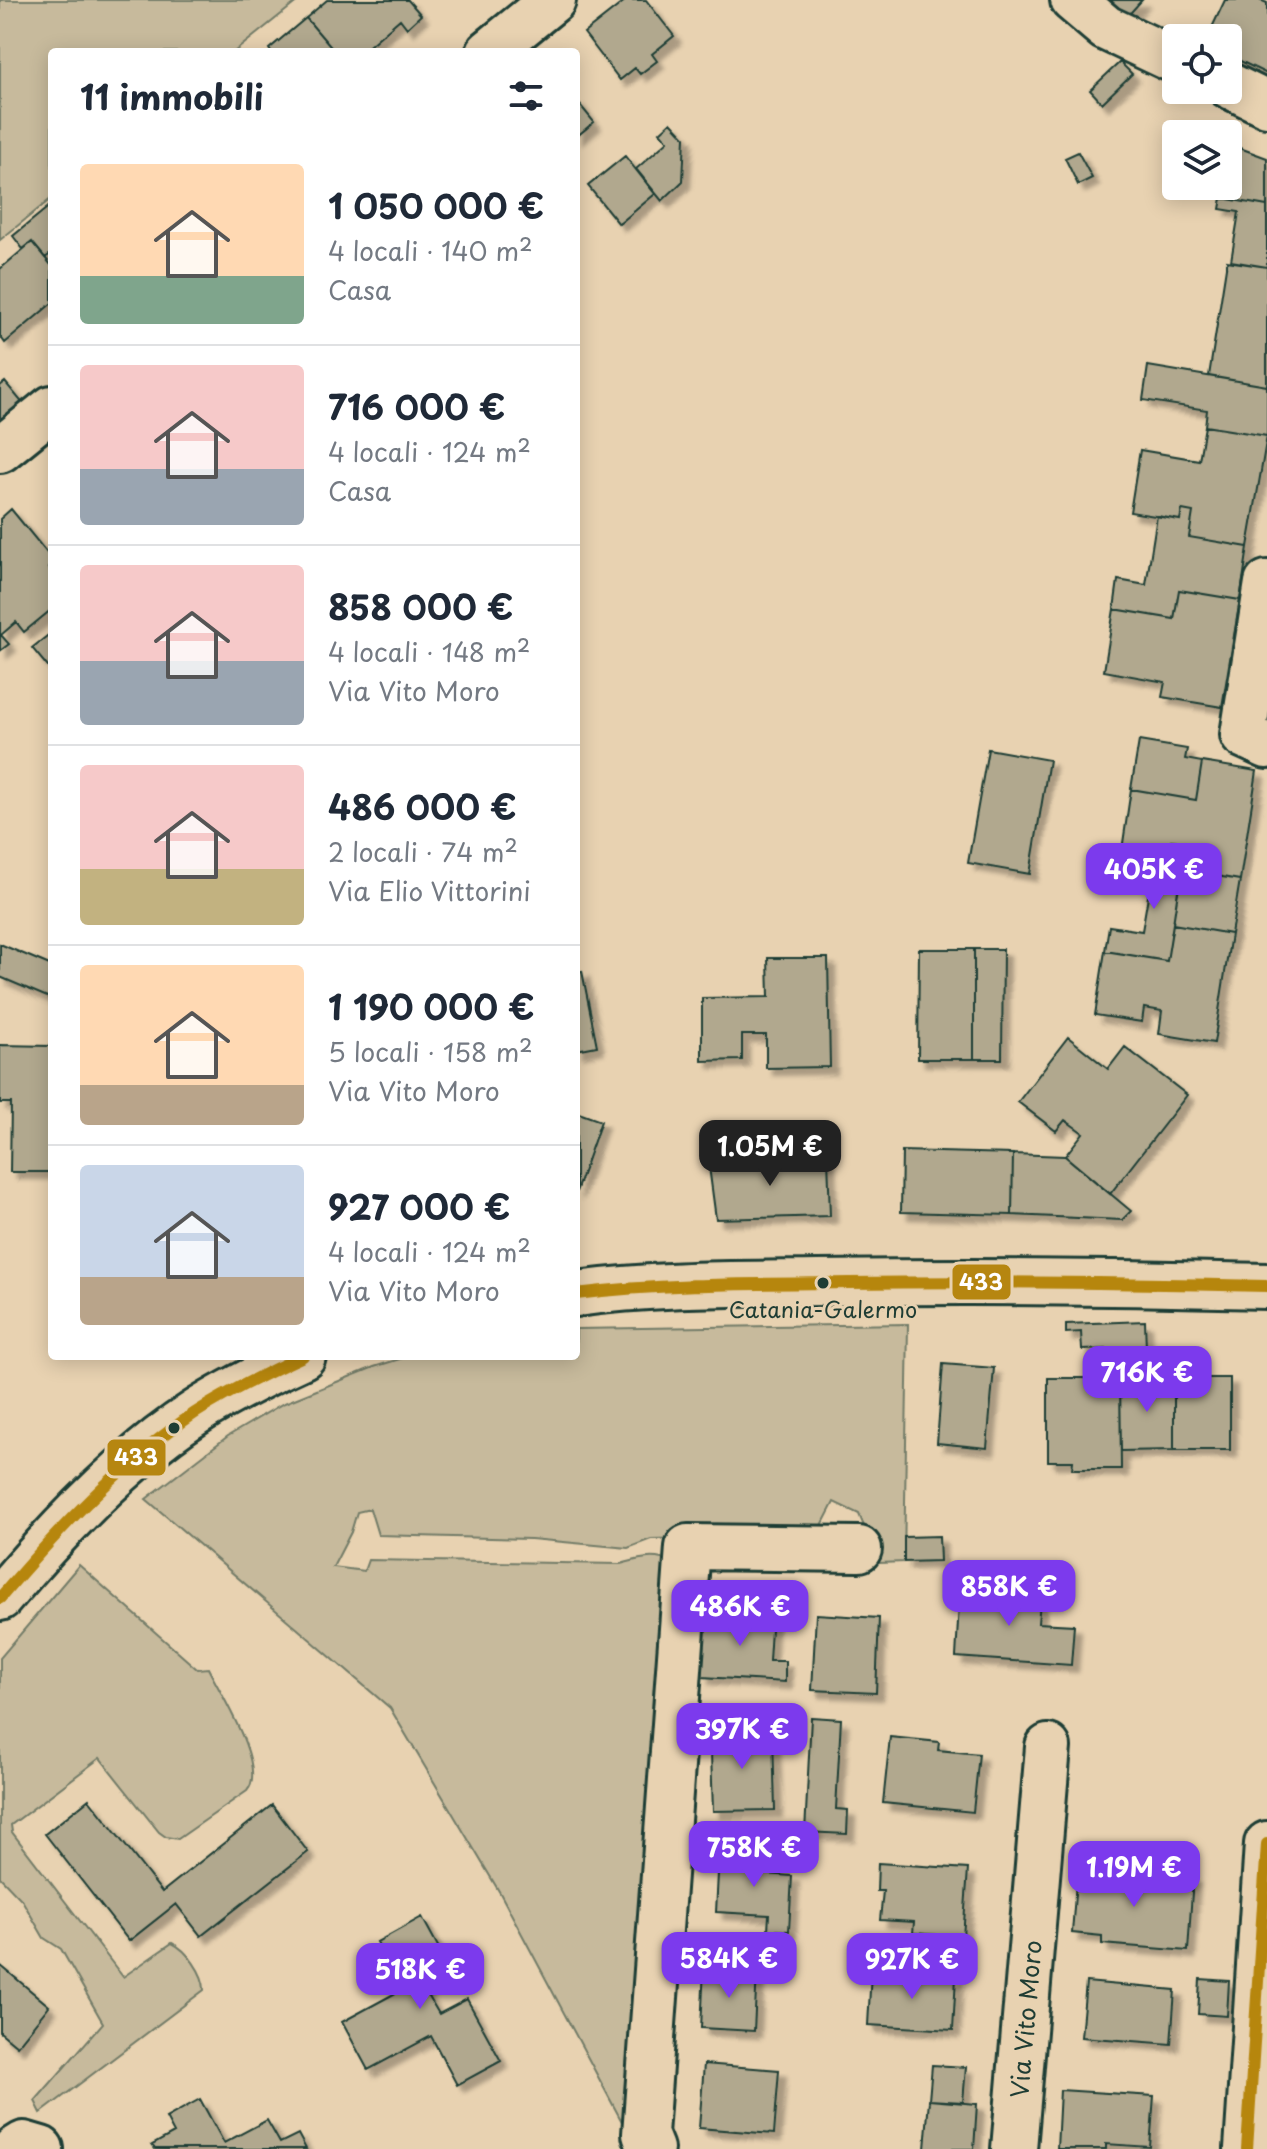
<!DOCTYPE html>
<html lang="it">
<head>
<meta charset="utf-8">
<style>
  body { margin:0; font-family:"Playpen Sans",sans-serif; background:#f6f6f7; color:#1f2937; height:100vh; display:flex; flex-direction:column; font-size:30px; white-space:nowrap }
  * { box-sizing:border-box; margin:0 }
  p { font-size:26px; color:#747a83 }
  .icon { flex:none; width:44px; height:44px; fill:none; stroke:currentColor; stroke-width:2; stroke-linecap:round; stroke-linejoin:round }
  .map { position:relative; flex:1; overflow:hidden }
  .drawer { position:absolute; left:48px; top:48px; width:532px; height:1312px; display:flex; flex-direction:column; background:#fff; border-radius:8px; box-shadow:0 4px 20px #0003 }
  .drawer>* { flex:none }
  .controls { position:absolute; left:1162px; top:24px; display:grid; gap:16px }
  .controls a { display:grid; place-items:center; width:80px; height:80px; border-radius:8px; background:#fff; box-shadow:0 4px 20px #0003; font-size:40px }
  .price { position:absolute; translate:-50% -68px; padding:0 18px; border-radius:16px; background:#7c3aed; color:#fff; font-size:26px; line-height:52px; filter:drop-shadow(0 2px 4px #0008) }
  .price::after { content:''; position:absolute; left:50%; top:48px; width:24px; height:18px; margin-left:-12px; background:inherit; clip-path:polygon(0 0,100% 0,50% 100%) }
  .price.selected { background:#222; color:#fff }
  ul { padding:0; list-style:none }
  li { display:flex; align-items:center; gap:24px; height:200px; padding:0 32px }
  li+li { border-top:2px solid #e0e1e3 }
  li span { display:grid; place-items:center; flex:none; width:224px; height:160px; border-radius:8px; color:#555 }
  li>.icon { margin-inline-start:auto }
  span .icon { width:96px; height:96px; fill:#fffc; stroke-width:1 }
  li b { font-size:34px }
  h2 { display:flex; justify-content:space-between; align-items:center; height:96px; padding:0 32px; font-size:34px }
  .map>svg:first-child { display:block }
</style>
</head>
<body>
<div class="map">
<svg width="1267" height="2149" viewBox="0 0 1267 2149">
  <defs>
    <filter id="shadow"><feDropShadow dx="7" dy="7" stdDeviation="2" flood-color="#0004"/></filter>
  </defs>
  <rect width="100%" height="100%" fill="#e8d2b1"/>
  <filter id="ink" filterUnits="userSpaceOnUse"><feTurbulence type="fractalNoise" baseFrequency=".0125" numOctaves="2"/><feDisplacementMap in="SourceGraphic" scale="16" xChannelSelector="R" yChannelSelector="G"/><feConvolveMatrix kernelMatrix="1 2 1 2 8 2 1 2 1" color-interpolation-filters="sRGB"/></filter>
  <g filter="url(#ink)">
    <path fill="#c7ba9c" stroke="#737c68" stroke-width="2" d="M0,0H299L234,52H52V198L0,240Z
      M908,1324L904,1562L879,1563L859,1514L834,1502L817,1535L651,1539L628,1548L531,1539L378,1535L370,1509L357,1512L351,1532L333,1567L364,1571L368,1560L620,1564C636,1560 655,1553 670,1563L628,2133L500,1893L390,1708L146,1499L228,1436L282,1404L374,1367L409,1356H576V1329Z
      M79,1565L197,1669L208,1668C220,1693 268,1768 247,1791L178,1839L166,1837L159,1832L100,1758L11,1825L12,1832L123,1977L172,1943C187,1950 204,1974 204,1990L41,2113L35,2101L103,2023L61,1949L44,1938L22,1900L0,1877V1658Z"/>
    <path fill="#b1a88e" stroke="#1f3d34" stroke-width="2" filter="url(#shadow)" d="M327,0H408L421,15L407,28L400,19L362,52H335L306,18Z
      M626,0H646L674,36L652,54L657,61L640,74L635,68L620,80L584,33Z
      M1101,0H1142L1123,21Z
      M1225,0H1260L1267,3V74L1228,55V38H1207Z
      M306,18L335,52H271L269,49Z
      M1120,62L1132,74L1102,103L1090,90Z
      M576,100L594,122L576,137Z
      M671,122L685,137L683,181L662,201L636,169L668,141L660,132Z
      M1229,144L1267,158V206L1222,198L1223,186H1228Z
      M1078,152L1092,178L1078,185L1065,158Z
      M625,156L655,194L619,224L588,186Z
      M1222,198L1267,206V267L1231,261L1239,212L1220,209Z
      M52,204V253L45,258L32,242L23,249L13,236Z
      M32,242L52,266V303L5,343L0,336V269Z
      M1227,261L1267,267V386L1209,376Z
      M1148,366L1267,386V436L1205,426L1207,410L1143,400Z
      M5,382L25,406L4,422L0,417V386Z
      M1205,426L1267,436L1248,547L1189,537L1193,512L1182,510L1180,520L1130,512L1140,450L1199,460Z
      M11,509L52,559V565L49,568L52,572V609L24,632L16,622L1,635L9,644L0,651V519Z
      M1182,510L1193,512L1189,537L1248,547L1240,600L1179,590L1174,619L1114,609L1118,580L1146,585L1157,516L1180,520Z
      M1179,590L1240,600L1222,707L1162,697L1165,682L1104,671L1114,609L1174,619Z
      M52,632V672L32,648Z
      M1139,741L1187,749L1185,759L1202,762L1196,800L1131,789Z
      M988,749L1049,760L1030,874L968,863Z
      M1202,762L1257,771L1240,880L1181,870L1186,842L1171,840L1168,857L1122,850L1131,789L1196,800Z
      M1171,840L1186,842L1167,961L1105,951L1109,926L1142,931L1155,855L1168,857Z
      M1181,870L1240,880L1231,934L1173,924Z
      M1173,924L1231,934L1214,1043L1159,1034L1162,1011L1144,1008L1142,1022L1095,1015L1105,951L1167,961Z
      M0,944L52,966V999L0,977Z
      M919,949H974V1059H918Z
      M974,949H1003L1002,1059H974Z
      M768,958H828L830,1067L766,1068V1035H742V1060L702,1061V998L769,997Z
      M582,971L597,1046L576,1050V972Z
      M1068,1037L1108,1069L1125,1047L1187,1095L1110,1194L1065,1156L1083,1133L1065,1120L1056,1131L1018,1102Z
      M0,1045L52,1046V1172H10L11,1103H0Z
      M576,1112L601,1121L576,1192Z
      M902,1151L1013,1154L1012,1215L901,1212Z
      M1013,1154L1065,1156L1131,1211L1122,1220L1012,1215Z
      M828,1157L830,1216L716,1219L708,1159Z
      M1145,1321L1146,1348L1082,1350L1081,1332L1066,1333V1324Z
      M943,1364L994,1368L987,1448L937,1443Z
      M1048,1378H1120L1121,1469H1072L1073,1461H1048Z
      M1120,1378H1174V1450L1121,1451Z
      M1174,1378H1230V1450H1174Z
      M939,1536L940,1561L904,1562V1537Z
      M960,1585L1041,1591L1038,1623L1074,1625L1071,1665L956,1657Z
      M706,1611L772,1614L769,1661H785V1682L702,1677Z
      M816,1614L879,1618L876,1693L812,1690Z
      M811,1717L841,1719L836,1809L848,1810L847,1834L805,1832Z
      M710,1724H732L733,1736L773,1735L775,1810L713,1811Z
      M890,1737L939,1742L938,1750L979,1754L973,1812L883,1803Z
      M89,1799L162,1892L272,1805L308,1852L201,1936L176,1904L129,1941L45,1834Z
      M745,1850L768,1851L766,1874L792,1876L789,1931L768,1930L769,1915L716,1912L719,1854L745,1856Z
      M878,1863L968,1869L963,1937L913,1933L914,1922L880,1920L883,1891H877Z
      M1077,1868L1193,1877L1188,1951L1102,1944V1936L1072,1933Z
      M422,1917L453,1974L425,1990L439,2014L467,1999L501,2061L457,2085L431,2036L368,2070L342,2022L403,1989L377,1942Z
      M0,1965L49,2006L17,2046L0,2032Z
      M704,1968L757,1971L754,2031L701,2028Z
      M871,1972L956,1977L953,2030L868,2025Z
      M1200,1979L1229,1981L1227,2016L1198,2014Z
      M1086,1982L1175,1990L1171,2044L1081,2037Z
      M704,2064L779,2070L774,2134L699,2128Z
      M932,2065L966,2067L963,2102L929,2100Z
      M1060,2090L1154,2096L1150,2147L1106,2144V2149H1057Z
      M200,2099L224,2143L267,2120L280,2143L298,2134L306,2149H155L152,2145L174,2133L166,2118Z
      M929,2100L977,2104L974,2149H925Z"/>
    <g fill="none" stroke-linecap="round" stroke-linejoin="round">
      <defs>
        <path id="minor" d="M1073,0L1106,28L1176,61
          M489,52L553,0
          M1228,85L1267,104
          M0,450L52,408
          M1267,583L1243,735L1267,746
          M16,2149L24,2144L41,2149
          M651,2149L645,2134L688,1547L859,1549
          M1014,2149L1048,1747"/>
        <path id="major" d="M576,1294C656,1283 737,1284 818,1283C968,1281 1117,1282 1267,1286
          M0,1598C54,1534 124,1459 195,1413C229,1391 266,1373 303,1356
          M1247,2149L1267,1844"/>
      </defs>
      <use href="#minor" stroke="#1f3d34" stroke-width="50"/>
      <use href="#major" stroke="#1f3d34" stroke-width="50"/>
      <use href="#minor" stroke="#e8d2b1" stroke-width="44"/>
      <use href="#major" stroke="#e8d2b1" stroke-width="44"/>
      <defs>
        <path id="bus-1" d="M576,1294C667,1283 757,1284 849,1283C988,1281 1128,1283 1267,1286
          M0,1598C58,1530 120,1463 195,1413C229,1391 266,1373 303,1356
          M1247,2149L1267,1844"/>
      </defs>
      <use href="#bus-1" stroke="#e8d2b1" stroke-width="18"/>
      <use href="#bus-1" stroke="#b68610" stroke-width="12"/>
    </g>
  </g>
  <g fill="#1f3d34" stroke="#e8d2b1" stroke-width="3">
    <circle cx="823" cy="1283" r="7"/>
    <circle cx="174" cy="1428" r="7"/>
  </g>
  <g text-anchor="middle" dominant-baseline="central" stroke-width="6" stroke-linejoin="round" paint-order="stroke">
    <g font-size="22" fill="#1f3d34" stroke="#e8d2b1">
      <text x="823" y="1308">Catania-Galermo</text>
    </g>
    <g font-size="24" fill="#1f3d34" stroke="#e8d2b1">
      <text transform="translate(1025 2019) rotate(-85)">Via Vito Moro</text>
    </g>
  </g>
  <g stroke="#e8d2b1" stroke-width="3">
    <rect x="951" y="1263" width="61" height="38" rx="8" fill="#b68610"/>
    <rect x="106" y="1438" width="61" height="39" rx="8" fill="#b68610"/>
  </g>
  <g font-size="22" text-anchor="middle" font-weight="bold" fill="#fff">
    <text x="981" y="1290">433</text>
    <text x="136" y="1465">433</text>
  </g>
</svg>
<div class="controls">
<a><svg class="icon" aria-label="locate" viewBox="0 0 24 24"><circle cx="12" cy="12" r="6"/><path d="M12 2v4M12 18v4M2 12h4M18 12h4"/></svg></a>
<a><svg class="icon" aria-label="layers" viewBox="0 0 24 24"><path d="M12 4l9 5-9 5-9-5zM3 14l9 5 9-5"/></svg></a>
</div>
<b class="price" style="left:1154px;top:911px">405K €</b>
<b class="price selected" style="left:770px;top:1188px">1.05M €</b>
<b class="price" style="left:1147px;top:1414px">716K €</b>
<b class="price" style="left:1009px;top:1628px">858K €</b>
<b class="price" style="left:740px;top:1648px">486K €</b>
<b class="price" style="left:742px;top:1771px">397K €</b>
<b class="price" style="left:754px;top:1889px">758K €</b>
<b class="price" style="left:1134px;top:1909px">1.19M €</b>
<b class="price" style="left:729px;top:2000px">584K €</b>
<b class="price" style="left:912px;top:2001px">927K €</b>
<b class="price" style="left:420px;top:2011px">518K €</b>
<section class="drawer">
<h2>11 immobili<svg class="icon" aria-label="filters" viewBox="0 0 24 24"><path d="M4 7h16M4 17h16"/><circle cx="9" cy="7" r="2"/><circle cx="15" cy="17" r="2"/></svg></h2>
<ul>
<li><span style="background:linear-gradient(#ffd9b3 70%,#7fa58c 0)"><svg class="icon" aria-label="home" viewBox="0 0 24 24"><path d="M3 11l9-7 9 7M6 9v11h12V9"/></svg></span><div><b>1 050 000 €</b><p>4 locali · 140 m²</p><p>Casa</p></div></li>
<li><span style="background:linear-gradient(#f6c9c9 65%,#9aa5b1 0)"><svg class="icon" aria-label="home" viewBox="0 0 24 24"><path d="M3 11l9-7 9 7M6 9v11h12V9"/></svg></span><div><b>716 000 €</b><p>4 locali · 124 m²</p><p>Casa</p></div></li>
<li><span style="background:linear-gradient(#f6c9c9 60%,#9aa5b1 0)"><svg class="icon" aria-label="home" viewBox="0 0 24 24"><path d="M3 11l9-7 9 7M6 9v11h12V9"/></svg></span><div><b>858 000 €</b><p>4 locali · 148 m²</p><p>Via Vito Moro</p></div></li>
<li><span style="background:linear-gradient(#f6c9c9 65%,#c2b280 0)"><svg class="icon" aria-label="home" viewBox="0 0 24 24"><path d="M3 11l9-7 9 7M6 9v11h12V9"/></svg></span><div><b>486 000 €</b><p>2 locali · 74 m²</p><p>Via Elio Vittorini</p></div></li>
<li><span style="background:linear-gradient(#ffd9b3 75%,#b9a48a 0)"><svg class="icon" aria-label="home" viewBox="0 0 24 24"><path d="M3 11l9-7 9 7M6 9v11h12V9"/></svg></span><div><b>1 190 000 €</b><p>5 locali · 158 m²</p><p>Via Vito Moro</p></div></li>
<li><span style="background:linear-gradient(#c9d6e8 70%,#b9a48a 0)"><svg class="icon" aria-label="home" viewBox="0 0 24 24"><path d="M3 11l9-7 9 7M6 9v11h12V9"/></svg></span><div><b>927 000 €</b><p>4 locali · 124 m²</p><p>Via Vito Moro</p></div></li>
</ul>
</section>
</div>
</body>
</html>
